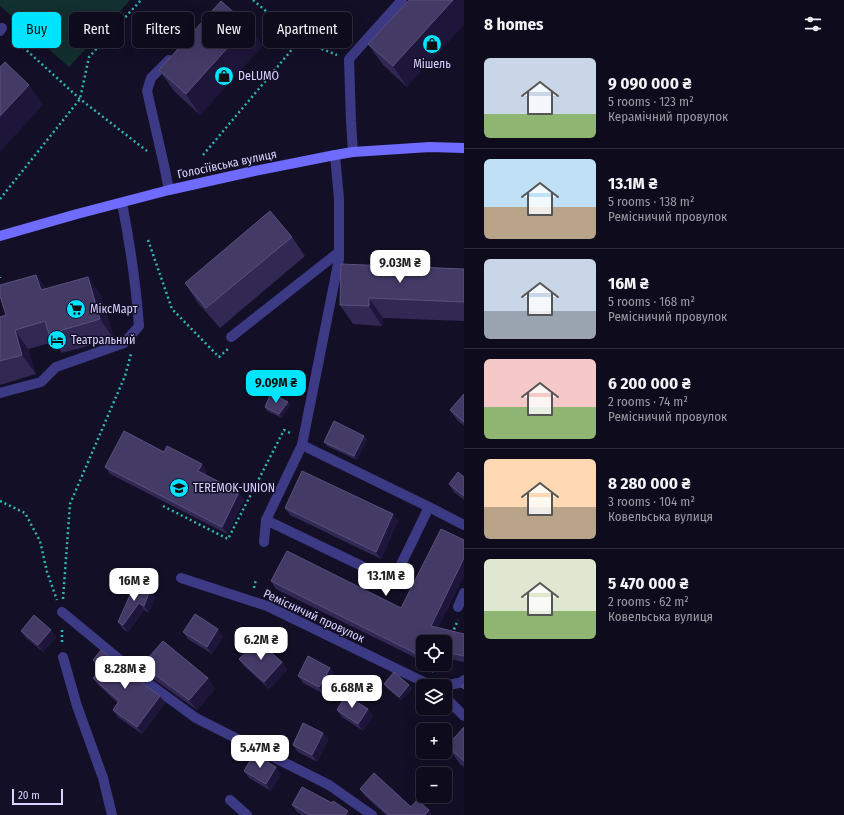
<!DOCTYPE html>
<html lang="en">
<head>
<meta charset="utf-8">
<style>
  body { margin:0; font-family:"Fira Sans Condensed",sans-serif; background:#171425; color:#f1f3f6; height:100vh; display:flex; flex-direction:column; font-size:15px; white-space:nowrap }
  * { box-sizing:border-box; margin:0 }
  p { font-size:13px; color:#9b9ba3 }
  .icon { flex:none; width:22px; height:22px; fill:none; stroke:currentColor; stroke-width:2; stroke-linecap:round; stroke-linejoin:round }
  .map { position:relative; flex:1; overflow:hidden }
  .panel { display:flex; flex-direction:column; background:#0e0b1c; width:380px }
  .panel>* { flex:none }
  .banner { position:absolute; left:12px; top:12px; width:380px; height:36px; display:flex; gap:8px }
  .fabs { position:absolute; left:416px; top:635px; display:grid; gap:8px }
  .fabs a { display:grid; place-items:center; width:36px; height:36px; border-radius:6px; background:#0e0b1c; box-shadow:0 4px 16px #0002,0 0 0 1px #2e2b3b; font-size:20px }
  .scale { position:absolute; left:12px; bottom:10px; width:51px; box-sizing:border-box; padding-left:4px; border:2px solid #d9d4ff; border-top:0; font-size:11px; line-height:14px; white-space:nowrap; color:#d9d4ff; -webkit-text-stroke:3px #130f26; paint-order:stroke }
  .price { position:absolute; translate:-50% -34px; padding:0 9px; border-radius:8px; background:#fff; color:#222; font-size:13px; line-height:26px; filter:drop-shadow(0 1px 2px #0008) }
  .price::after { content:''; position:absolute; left:50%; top:24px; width:12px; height:9px; margin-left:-6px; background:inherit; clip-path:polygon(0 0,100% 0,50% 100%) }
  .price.selected { background:#00e5ff; color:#111 }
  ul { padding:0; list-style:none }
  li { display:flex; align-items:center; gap:12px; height:100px; padding:0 20px }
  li+li { border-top:1px solid #2e2b3b }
  li span { display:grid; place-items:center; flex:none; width:112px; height:80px; border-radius:6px; color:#555 }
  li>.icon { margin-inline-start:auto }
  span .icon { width:48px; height:48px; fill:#fffc; stroke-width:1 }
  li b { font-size:17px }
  h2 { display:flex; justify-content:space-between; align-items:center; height:48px; padding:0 20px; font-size:17px }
  .chip { padding:0 14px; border-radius:6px; background:#0e0b1c; box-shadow:0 4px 16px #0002,0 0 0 1px #2e2b3b; font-size:14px; line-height:36px }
  .chip.selected { background:#00e5ff; color:#111 }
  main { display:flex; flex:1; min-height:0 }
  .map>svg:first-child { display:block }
</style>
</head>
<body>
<main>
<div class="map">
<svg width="464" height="815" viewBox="0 0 464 815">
  <rect width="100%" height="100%" fill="#130f26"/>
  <path fill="#12302f" d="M0,0H130L69,67L0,6Z"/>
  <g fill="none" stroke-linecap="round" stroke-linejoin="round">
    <path stroke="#2fb8b0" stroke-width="2.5" stroke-dasharray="2 3" stroke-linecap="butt" d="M253,0L300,40L337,55
      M12,37L80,99L147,151
      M203,155L300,40
      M0,199L80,99L89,57L141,0
      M148,240L172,309L219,357L228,349
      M0,277V278
      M0,501L25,513L40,541L47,572L57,600
      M163,506L228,539L284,430L292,434
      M254,588L256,579
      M63,599L70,504L125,376L131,354
      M62,630V645
      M452,634L458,620
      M432,672L437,664"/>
    <path stroke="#3d3a85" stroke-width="10" d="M0,31L2,28
      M169,60L151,78L147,91L164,165L169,190
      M353,152L351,121L349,59L402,0
      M231,337L339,252
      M0,393L41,382L56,367L124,343L139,326C136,284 130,244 122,203
      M429,507L464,525
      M266,520L393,581L429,507L302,445
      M458,607L464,593
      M63,657L77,706L103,778L112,815
      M444,686L463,682L464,680
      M230,800L247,815"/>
    <path stroke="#3d3a85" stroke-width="10" d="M264,542L266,520L302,445L339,259V199L335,155
      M181,578L267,606L432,686
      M62,612L148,683L196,718L329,785L372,815
      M445,697L464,716"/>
    <path stroke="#6f6bff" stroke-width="10" d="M0,236L77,214L169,190L254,171L335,155L353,152L430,147L464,148"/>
  </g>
  <path fill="#312854" d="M409,0L407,87L383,65L368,44Z
    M263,45L200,115L174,91L159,70Z
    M292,237L305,256L220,328L198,303L185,283Z
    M464,269V321L383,318L382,326L353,324L340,305Z
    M36,275L46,289L88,277L101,296L114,339L62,353L54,342L28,349L36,374L0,385V317L6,315Z
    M464,394V426L457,420L450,410Z
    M288,402L290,406L282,418L267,411L265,407Z
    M367,439L357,460L327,446L324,442Z
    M164,452L207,471L205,475L239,492L244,500L227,534L110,474L105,467Z
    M464,477V500L454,492L449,484Z
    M285,508L393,514L398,521L381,559L290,515Z
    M464,540V576L438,627L464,634V662L445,658V642H423V658L422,661L276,589L271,581L401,608Z
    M150,590L155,597L149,613L144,610L128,632L123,629L118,622Z
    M51,630L56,637L43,652L26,638L21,631Z
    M183,632L223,636L212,654L188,639Z
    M239,659L282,662L287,670L269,689L244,666Z
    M93,660L139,681L160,696L165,703L142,734L118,717L113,710L118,703L98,685L93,678L101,669L98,667Z
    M142,665L208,678L215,689L197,710L149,676Z
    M330,668L335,675L324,694L303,683L298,676Z
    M384,684L409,685L412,689L401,700L387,688Z
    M368,709L373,716L363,731L342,717L337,710Z
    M464,727V767L460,764L447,746Z
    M323,733L328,740L317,762L298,752L293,745Z
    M244,771L281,774L271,791L249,778Z
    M360,789L411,807L429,810L432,815H386L365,796Z
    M292,805L351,815H302L297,812Z"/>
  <path fill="#1d163a" d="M453,0H464V25L407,87L393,66Z
    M248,25L263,45L200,115L186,94Z
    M29,85L43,105L0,152V116Z
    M36,275L50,294L41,290Z
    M88,277L101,296L114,339L100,319Z
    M369,298L383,318L382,326L369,306Z
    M15,330L28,349L36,374L22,355Z
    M288,402L290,406L282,418L279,414Z
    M364,436L367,439L357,460L354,456Z
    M202,464L207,471L203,478L198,471Z
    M239,492L244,500L227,534L222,527Z
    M393,514L398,521L381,559L376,552Z
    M464,558V576L436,633L431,626Z
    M150,590L155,597L149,613L144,606Z
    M139,603L144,610L128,632L123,625Z
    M218,629L223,636L212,654L207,647Z
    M51,630L56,637L43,652L38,645Z
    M420,646L423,650V658L422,661L417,654Z
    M282,662L287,670L269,689L264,682Z
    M330,668L335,675L324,694L319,687Z
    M208,678L215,689L197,710L189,700Z
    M409,685L412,689L401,700L399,697Z
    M160,696L165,703L142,734L137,727Z
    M368,709L373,716L363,731L358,724Z
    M323,733L328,740L317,762L312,755Z
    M276,767L281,774L271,791L266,784Z
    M429,810L432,815H425Z
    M348,811L351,815H345Z"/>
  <path fill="#433a66" stroke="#5a527e" d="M409,0H453L393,66L368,44Z
    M221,1L248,25L186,94L159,70Z
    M5,62L29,85L0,116V67Z
    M270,211L292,237L206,308L185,283Z
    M341,264L464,269V302L369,298V306L340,305Z
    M36,275L41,290L88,277L100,319L49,334L45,321L15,330L22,355L0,361V317L6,315L0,296V285Z
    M271,393L288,402L279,414L265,407Z
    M464,394V422L450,410Z
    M334,421L364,436L354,456L324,442Z
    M124,431L164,452L167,446L202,464L198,471L239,492L222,527L105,467Z
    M302,471L393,514L376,552L285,508Z
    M458,472L464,477V496L449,484Z
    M441,529L464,540V558L431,626L464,634V656L445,652V642H423V647L420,646L417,654L271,581L287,551L401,608Z
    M135,584L150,590L144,606L139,603L123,625L118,622Z
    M195,614L218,629L207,647L183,632Z
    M34,615L51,630L38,645L21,631Z
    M257,640L282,662L264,682L239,659Z
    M163,641L208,678L189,700L142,665Z
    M101,650L139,681L160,696L137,727L113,710L119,701L93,678L102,668L93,660Z
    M308,656L330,668L319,687L298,676Z
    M394,672L409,685L399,697L384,684Z
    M464,684V689L461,687Z
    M346,695L368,709L358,724L337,710Z
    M303,723L323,733L312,755L293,745Z
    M464,727V761L447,746Z
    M254,754L276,767L266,784L244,771Z
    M374,773L411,807L417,800L429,810L425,815H389L360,789Z
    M302,787L332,803L333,801L348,811L345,815H310L292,805Z"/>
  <defs>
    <symbol id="shop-disc" viewBox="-11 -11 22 22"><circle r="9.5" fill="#00e5ff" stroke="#130f26"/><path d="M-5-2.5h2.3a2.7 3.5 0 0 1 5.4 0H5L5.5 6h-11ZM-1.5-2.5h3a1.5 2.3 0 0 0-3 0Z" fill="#111"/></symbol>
    <symbol id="supermarket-disc" viewBox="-11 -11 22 22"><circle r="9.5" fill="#00e5ff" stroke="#130f26"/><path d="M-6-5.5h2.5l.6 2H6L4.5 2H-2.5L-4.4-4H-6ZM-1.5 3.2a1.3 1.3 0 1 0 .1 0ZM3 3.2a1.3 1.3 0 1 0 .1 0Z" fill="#111"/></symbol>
    <symbol id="hotel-disc" viewBox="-11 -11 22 22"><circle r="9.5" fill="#00e5ff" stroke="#130f26"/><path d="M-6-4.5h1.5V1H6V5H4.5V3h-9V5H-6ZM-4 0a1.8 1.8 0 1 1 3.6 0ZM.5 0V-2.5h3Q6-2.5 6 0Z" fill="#111"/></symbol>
    <symbol id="school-disc" viewBox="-11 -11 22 22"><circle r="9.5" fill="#00e5ff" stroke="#130f26"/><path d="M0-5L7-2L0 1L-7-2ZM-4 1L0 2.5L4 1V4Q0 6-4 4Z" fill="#111"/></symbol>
  </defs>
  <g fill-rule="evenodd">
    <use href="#shop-disc" x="421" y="33" width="22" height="22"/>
    <use href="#shop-disc" x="213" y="65" width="22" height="22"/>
    <use href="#supermarket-disc" x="65" y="298" width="22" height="22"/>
    <use href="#hotel-disc" x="46" y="329" width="22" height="22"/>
    <use href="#school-disc" x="168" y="477" width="22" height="22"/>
  </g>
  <g text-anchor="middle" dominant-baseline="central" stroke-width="3" stroke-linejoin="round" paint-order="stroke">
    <g font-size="12" fill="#d9d4ff" stroke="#130f26" text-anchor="start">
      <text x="432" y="64" text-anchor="middle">Мішель</text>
      <text x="238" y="76">DeLUMO</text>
      <text x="90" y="309">МіксМарт</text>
      <text x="71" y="340">Театральний</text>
      <text x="193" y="488">TEREMOK-UNION</text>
    </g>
    <g font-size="12" fill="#d9d4ff" stroke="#130f26">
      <text transform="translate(227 164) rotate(-12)">Голосіївська вулиця</text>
      <text transform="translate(314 616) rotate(25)">Ремісничий провулок</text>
    </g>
  </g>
</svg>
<div class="fabs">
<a><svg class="icon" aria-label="locate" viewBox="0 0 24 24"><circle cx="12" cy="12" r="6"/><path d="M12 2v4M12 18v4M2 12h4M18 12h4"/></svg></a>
<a><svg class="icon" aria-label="layers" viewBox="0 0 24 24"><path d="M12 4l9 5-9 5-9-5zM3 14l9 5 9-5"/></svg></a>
<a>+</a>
<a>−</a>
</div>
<div class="scale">20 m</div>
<b class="price" style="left:400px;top:284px">9.03M ₴</b>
<b class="price selected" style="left:276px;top:404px">9.09M ₴</b>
<b class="price" style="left:386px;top:597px">13.1M ₴</b>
<b class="price" style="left:134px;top:602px">16M ₴</b>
<b class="price" style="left:261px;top:661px">6.2M ₴</b>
<b class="price" style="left:125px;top:690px">8.28M ₴</b>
<b class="price" style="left:352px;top:709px">6.68M ₴</b>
<b class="price" style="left:260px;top:769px">5.47M ₴</b>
<div class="banner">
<a class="chip selected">Buy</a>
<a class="chip">Rent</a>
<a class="chip">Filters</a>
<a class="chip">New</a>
<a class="chip">Apartment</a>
</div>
</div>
<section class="panel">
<h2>8 homes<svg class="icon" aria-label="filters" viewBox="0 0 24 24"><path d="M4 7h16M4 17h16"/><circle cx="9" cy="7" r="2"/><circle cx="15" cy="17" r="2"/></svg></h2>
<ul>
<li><span style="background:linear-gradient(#c9d6e8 70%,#8fb573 0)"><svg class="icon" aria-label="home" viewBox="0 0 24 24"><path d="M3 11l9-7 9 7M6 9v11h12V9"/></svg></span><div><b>9 090 000 ₴</b><p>5 rooms · 123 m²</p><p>Керамічний провулок</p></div></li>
<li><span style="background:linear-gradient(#bfe0f5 60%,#b9a48a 0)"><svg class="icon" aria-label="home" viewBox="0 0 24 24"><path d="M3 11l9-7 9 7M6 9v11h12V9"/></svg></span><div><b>13.1M ₴</b><p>5 rooms · 138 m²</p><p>Ремісничий провулок</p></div></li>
<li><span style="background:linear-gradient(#c9d6e8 65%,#9aa5b1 0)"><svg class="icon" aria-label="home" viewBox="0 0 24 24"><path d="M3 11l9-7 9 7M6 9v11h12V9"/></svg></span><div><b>16M ₴</b><p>5 rooms · 168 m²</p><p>Ремісничий провулок</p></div></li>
<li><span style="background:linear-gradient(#f6c9c9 60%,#8fb573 0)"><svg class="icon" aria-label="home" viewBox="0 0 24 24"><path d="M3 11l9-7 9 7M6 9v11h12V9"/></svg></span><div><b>6 200 000 ₴</b><p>2 rooms · 74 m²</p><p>Ремісничий провулок</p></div></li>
<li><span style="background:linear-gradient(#ffd9b3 60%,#b9a48a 0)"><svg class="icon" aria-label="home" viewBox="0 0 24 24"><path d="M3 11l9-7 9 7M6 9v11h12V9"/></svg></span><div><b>8 280 000 ₴</b><p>3 rooms · 104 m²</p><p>Ковельська вулиця</p></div></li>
<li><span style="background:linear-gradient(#dfe7d0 65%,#8fb573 0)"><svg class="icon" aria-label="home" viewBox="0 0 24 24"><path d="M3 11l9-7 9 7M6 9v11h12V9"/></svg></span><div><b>5 470 000 ₴</b><p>2 rooms · 62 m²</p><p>Ковельська вулиця</p></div></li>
</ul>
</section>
</main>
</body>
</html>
